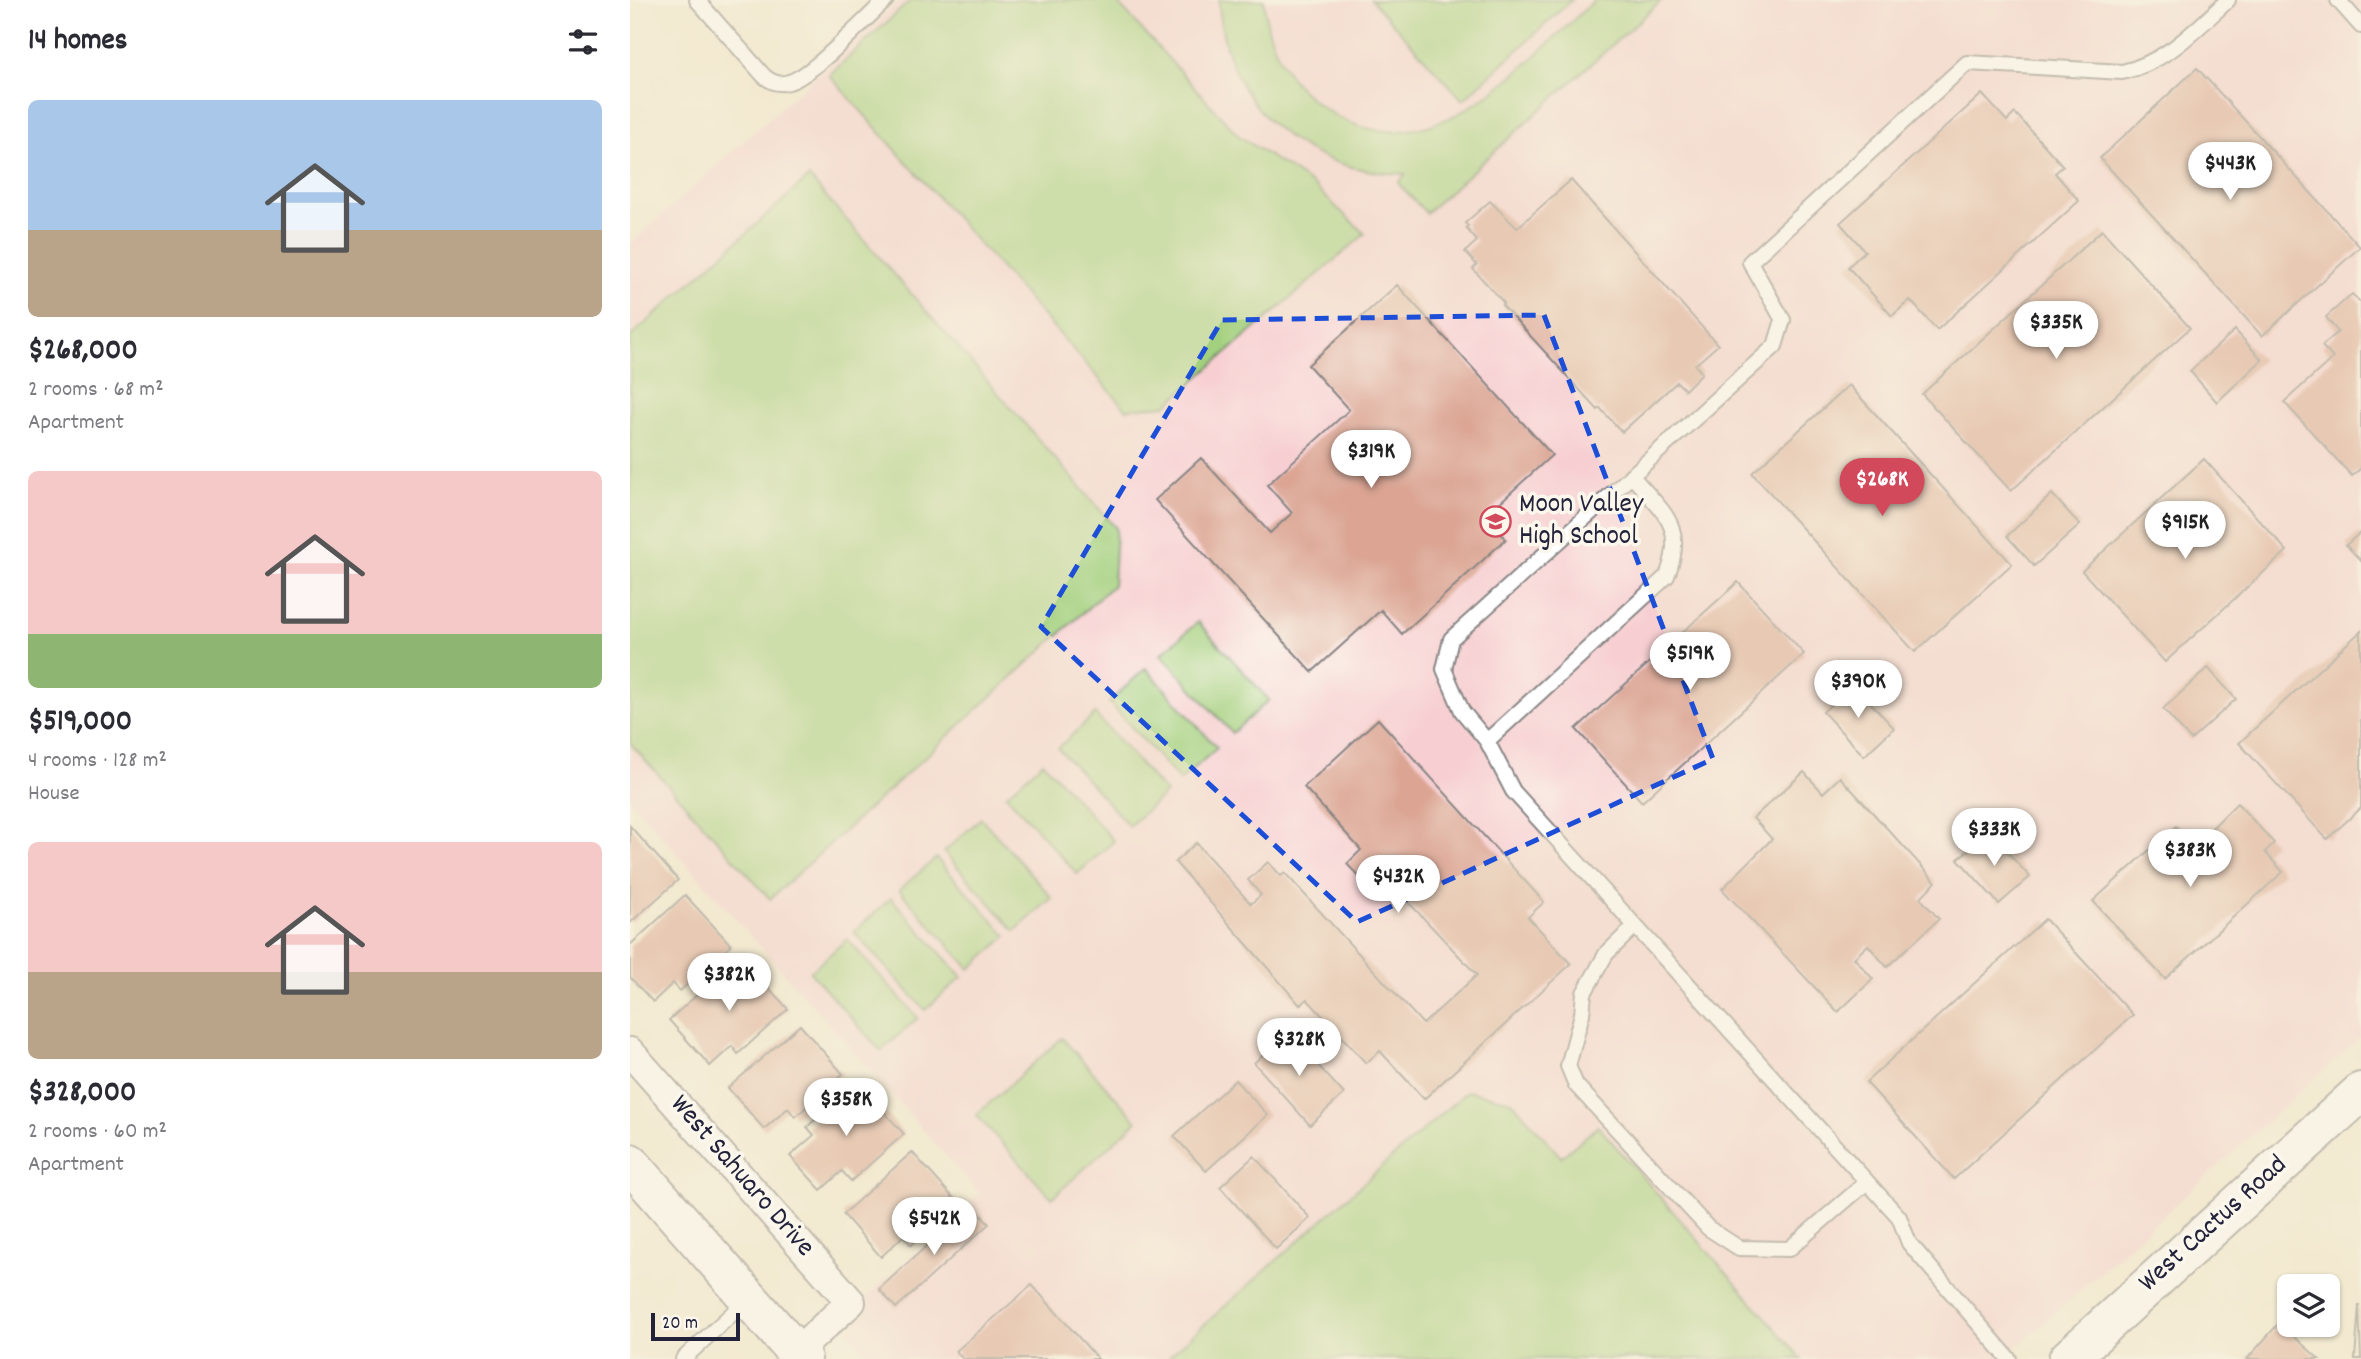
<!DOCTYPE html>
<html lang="en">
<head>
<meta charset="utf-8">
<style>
  body { margin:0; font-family:Dekko,sans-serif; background:#f7f7f7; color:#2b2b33; height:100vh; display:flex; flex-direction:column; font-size:26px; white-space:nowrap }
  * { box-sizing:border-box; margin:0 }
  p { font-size:23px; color:#7c7c81 }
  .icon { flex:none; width:38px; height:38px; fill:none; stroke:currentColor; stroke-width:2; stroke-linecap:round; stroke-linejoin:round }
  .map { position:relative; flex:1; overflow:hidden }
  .panel { display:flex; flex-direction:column; background:#fff; width:630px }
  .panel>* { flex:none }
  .fabs { position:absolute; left:1647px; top:1274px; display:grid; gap:14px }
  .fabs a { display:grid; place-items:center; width:63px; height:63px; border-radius:10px; background:#fff; box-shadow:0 2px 5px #0004; font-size:35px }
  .scale { position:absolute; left:21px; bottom:18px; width:89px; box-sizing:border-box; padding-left:7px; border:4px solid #22223b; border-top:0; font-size:19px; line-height:24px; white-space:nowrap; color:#22223b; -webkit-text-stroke:5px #fbf7ec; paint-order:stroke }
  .price { position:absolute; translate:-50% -60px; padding:0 16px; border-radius:24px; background:#fff; color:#222; font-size:23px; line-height:46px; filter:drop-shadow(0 2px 4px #0008) }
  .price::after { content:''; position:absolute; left:50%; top:42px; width:21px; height:16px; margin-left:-10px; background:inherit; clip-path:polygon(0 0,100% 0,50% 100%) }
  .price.active { background:#d1495b; color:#fff }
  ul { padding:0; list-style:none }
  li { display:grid; align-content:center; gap:14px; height:371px; padding:0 28px }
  li span { display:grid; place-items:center; height:217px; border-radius:10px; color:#555 }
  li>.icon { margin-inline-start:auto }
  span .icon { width:126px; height:126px; fill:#fffc; stroke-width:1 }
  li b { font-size:30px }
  h2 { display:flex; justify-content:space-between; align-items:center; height:84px; padding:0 28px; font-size:30px }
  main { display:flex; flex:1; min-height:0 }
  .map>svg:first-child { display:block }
</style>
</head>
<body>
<main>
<section class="panel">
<h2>14 homes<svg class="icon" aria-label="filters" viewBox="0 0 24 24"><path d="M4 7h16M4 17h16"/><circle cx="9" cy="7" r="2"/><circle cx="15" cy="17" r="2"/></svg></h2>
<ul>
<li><span style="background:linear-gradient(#a9c7e8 60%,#b9a48a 0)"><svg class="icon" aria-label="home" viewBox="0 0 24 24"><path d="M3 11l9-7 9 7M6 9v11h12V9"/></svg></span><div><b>$268,000</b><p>2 rooms · 68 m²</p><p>Apartment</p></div></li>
<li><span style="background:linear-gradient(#f6c9c9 75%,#8fb573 0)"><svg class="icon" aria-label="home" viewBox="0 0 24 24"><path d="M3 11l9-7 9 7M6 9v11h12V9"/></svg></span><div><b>$519,000</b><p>4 rooms · 128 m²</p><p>House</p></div></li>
<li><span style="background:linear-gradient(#f6c9c9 60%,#b9a48a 0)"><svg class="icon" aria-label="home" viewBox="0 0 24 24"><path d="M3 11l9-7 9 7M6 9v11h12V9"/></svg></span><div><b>$328,000</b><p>2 rooms · 60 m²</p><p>Apartment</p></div></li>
</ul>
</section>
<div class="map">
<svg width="1731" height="1359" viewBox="0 0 1731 1359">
  <rect width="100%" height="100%" fill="#fbf7ec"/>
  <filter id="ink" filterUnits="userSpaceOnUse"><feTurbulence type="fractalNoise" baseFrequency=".0143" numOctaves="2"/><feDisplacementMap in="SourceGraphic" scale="14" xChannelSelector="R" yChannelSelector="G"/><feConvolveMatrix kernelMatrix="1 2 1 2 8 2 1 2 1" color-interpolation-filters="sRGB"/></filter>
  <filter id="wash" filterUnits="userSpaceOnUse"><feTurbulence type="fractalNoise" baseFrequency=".00686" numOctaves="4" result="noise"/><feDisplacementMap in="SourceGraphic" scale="28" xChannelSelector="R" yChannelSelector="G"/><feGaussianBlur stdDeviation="1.57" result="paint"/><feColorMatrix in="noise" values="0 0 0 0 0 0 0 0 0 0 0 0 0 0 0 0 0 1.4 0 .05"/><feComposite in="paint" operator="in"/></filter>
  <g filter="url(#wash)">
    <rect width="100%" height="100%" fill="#f2e9d0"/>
    <path fill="#f7cfd2" d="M270,0H1731V1037L1374,1359H240L215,1330L238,1308L234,1299L350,1194L0,800V244Z"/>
    <path fill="#a3d07e" stroke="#62795c" stroke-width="2" d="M281,0H485L609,136L682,184L735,234L536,405L496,409L199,75Z
      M589,0H634C636,39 654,78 685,102C794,187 889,68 965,0H1032L796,213L768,183L776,174C673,173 593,107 589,0Z
      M741,0H942L833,100Z
      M179,177L486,528L483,585L140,899L0,743V337Z
      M568,622L639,700L602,733L531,654Z
      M516,668L587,748L550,781L479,702Z
      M465,714L536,793L499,826L428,748Z
      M413,762L484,841L447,874L376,795Z
      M351,818L422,898L385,931L314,852Z
      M306,858L377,936L340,969L269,890Z
      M261,898L332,977L295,1010L224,932Z
      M217,939L288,1018L251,1051L180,972Z
      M432,1038L507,1121L422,1198L346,1115Z
      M837,1091L882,1101L931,1157L968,1126L1172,1359H541L539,1356Z"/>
    <g id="blocks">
      <path fill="#dba493" d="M1567,68L1730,247L1632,336L1470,158Z
        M1352,94L1377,121L1385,113L1433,166L1425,173L1449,201L1307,330L1280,300L1262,316L1218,267L1235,251L1210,223Z
        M941,180L1088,345L1065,365L1072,373L1055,390L1047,382L992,432L970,408L968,410L872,305L874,303L843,269L847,265L835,252L847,241L836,228L838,226L835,223L860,201L887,228Z
        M1472,230L1560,328L1381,491L1292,394Z
        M767,285L922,455L855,516L876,539L772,634L751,610L682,672L525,500L571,458L640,533L662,513L637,485L719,410L678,365Z
        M1722,294L1731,303V468L1722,476L1654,402L1703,358L1692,346L1708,332L1696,317Z
        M1605,330L1632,360L1587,402L1560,371Z
        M1219,385L1382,564L1285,652L1122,473Z
        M1574,459L1657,551L1535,662L1452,571Z
        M1422,494L1450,525L1404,566L1377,536Z
        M1731,532V561L1716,545Z
        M1108,582L1174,654L1012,802L946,729Z
        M1731,631V808L1697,839L1609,743Z
        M1578,668L1606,699L1561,740L1533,709Z
        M1223,684L1264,728L1234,756L1193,712Z
        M748,719L914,902L898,917L941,964L794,1099L750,1051L736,1063L677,999L670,1005L545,862L566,843L621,904L631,895L618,880L638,862L651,876L655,873L793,1024L847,975L751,873L737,885L717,864L731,850L674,787Z
        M1174,772L1193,793L1210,777L1306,882L1290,898L1309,919L1257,967L1238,945L1224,958L1243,979L1208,1012L1092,889L1142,839L1123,818Z
        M1607,803L1644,843L1635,852L1653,872L1535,979L1463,901L1546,826L1564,846Z
        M0,826L48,880L0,923Z
        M1359,832L1400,877L1369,904L1328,859Z
        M55,895L101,945L50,991L43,983L23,1002L0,977V945Z
        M1415,919L1503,1015L1324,1179L1236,1082Z
        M110,956L158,1009L108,1054L102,1046L80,1066L39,1020Z
        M170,1025L213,1074L165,1117L158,1108L134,1129L98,1088Z
        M658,1032L714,1094L680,1125L624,1063Z
        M605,1080L638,1115L576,1171L544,1136Z
        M227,1082L274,1134L221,1181L212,1171L191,1190L160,1156L184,1135L177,1127Z
        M282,1152L328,1203L281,1245L273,1236L251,1257L213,1214Z
        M624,1156L680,1218L646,1249L590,1187Z
        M342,1205L359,1224L266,1308L249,1289Z
        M402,1285L468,1359H333L326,1351Z
        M1729,1305L1731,1359H1725Z
        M1649,1323L1689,1359H1617Z"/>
    </g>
  </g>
  <g filter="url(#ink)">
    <use href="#blocks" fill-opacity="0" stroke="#8a8686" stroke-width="2"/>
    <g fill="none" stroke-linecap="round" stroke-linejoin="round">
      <defs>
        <path id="lane" d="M67,0L134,76C142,83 149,85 159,82C182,76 236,18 256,0
          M1708,0L1731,26
          M857,741L1037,576C1057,525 1033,513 1001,475
          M1005,926L976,954L954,993L952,1014L938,1066L946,1085L1078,1228L1109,1248L1159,1249L1237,1182
          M53,1359L118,1299
          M1379,1359L1279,1243L1269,1217L883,791L857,741L832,711L814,669L821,639L1145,346L1153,320L1120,262L1337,63L1492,72C1537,62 1565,30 1598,0"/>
        <path id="street" d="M0,1052L221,1302L166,1352"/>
        <path id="secondary" d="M0,1163L172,1359
          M1438,1359L1731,1092"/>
      </defs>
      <use href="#lane" stroke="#8a8686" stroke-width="18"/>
      <use href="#street" stroke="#8a8686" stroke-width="32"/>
      <use href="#secondary" stroke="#8a8686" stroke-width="42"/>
      <use href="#lane" stroke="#fff" stroke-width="14"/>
      <use href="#street" stroke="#fff" stroke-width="28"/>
      <use href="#secondary" stroke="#fff" stroke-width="38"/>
    </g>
  </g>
  <path d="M0 0H1731V1359H0ZM914,315L1083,759L727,922L411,627L592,320Z" fill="#f2e9d0" fill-opacity=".55" fill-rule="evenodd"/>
  <path fill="none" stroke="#1d4ed8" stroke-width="5" stroke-dasharray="14 9" stroke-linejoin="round" d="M914,315L1083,759L727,922L411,627L592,320Z"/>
  <defs>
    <symbol id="school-ring" viewBox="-11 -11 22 22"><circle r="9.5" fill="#fbf7ec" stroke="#d1495b" stroke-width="1.5"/><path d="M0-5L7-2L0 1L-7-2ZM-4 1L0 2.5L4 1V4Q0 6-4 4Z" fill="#d1495b"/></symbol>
  </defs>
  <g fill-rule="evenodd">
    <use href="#school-ring" x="848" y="504" width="35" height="35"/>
  </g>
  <g text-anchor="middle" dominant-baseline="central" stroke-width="7" stroke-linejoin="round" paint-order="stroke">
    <g font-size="28" fill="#22223b" stroke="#fbf7ec" text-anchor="start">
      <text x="889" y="506">Moon Valley<tspan x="889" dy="32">High School</tspan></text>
    </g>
    <g font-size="28" fill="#22223b" stroke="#fbf7ec">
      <text transform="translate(111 1177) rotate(49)">West Sahuaro Drive</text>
      <text transform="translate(1584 1225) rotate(-42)">West Cactus Road</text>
    </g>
  </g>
</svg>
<div class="fabs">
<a><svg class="icon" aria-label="layers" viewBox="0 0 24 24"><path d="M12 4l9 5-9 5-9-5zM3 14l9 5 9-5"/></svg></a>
</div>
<div class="scale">20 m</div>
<b class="price" style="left:1600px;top:202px">$443K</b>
<b class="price" style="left:1426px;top:361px">$335K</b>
<b class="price" style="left:741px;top:490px">$319K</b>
<b class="price active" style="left:1252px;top:518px">$268K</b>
<b class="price" style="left:1555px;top:561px">$915K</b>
<b class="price" style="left:1060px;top:692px">$519K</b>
<b class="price" style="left:1228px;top:720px">$390K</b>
<b class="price" style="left:1364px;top:868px">$333K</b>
<b class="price" style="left:1560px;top:889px">$383K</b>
<b class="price" style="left:768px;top:915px">$432K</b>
<b class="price" style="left:99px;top:1013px">$382K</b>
<b class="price" style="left:669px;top:1078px">$328K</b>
<b class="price" style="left:216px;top:1138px">$358K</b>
<b class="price" style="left:304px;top:1257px">$542K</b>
</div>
</main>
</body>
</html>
